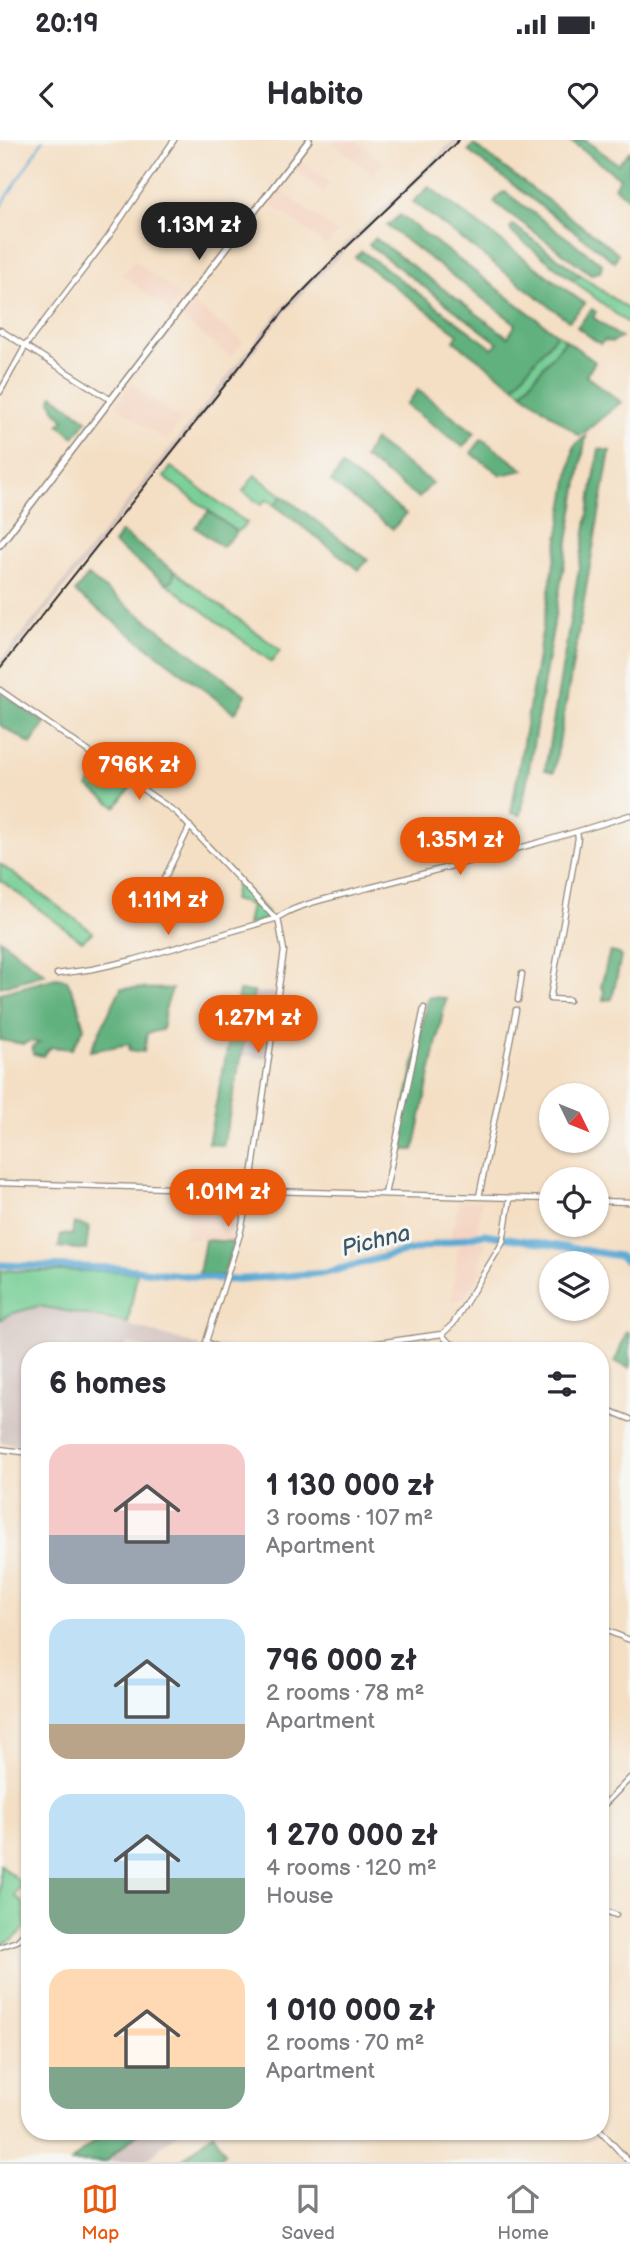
<!DOCTYPE html>
<html lang="en">
<head>
<meta charset="utf-8">
<style>
  body { margin:0; font-family:"Balsamiq Sans",sans-serif; background:#f7f7f7; color:#2b2b33; height:100vh; display:flex; flex-direction:column; font-size:26px; white-space:nowrap }
  * { box-sizing:border-box; margin:0 }
  p { font-size:23px; color:#7c7c81 }
  .icon { flex:none; width:38px; height:38px; fill:none; stroke:currentColor; stroke-width:2; stroke-linecap:round; stroke-linejoin:round }
  .map { position:relative; flex:1; overflow:hidden }
  .sheet { position:absolute; left:21px; top:1202px; width:588px; height:798px; display:flex; flex-direction:column; background:#fff; border-radius:28px; box-shadow:0 2px 5px #0004 }
  .sheet>* { flex:none }
  .needle { width:46px; rotate:133deg }
  .tools { position:absolute; left:539px; top:943px; display:grid; gap:14px }
  .tools a { display:grid; place-items:center; width:70px; height:70px; border-radius:50%; background:#fff; box-shadow:0 2px 5px #0004; font-size:35px }
  .price { position:absolute; translate:-50% -60px; padding:0 16px; border-radius:24px; background:#ea580c; color:#fff; font-size:23px; line-height:46px; filter:drop-shadow(0 2px 4px #0008) }
  .price::after { content:''; position:absolute; left:50%; top:42px; width:21px; height:16px; margin-left:-10px; background:inherit; clip-path:polygon(0 0,100% 0,50% 100%) }
  .price.current { background:#222; color:#fff }
  ul { padding:0; list-style:none }
  li { display:flex; align-items:center; gap:21px; height:175px; padding:0 28px }
  li span { display:grid; place-items:center; flex:none; width:196px; height:140px; border-radius:21px; color:#555 }
  li>.icon { margin-inline-start:auto }
  span .icon { width:84px; height:84px; fill:#fffc; stroke-width:1 }
  li b { font-size:30px }
  h2 { display:flex; justify-content:space-between; align-items:center; height:84px; padding:0 28px; font-size:30px }
  .status { display:flex; justify-content:space-between; align-items:center; height:49px; padding:0 35px; background:#fff; direction:ltr }
  .status svg { height:19px; fill:currentColor }
  header { display:flex; justify-content:space-between; align-items:center; height:91px; padding:0 28px; background:#fff; font-size:32px; font-weight:700 }
  .tabs { display:flex; justify-content:space-around; align-items:center; height:98px; border-top:2px solid #e1e1e2; background:#fff; font-size:19px; color:#7c7c81 }
  .tabs a { display:grid; justify-items:center; gap:4px }
  .tabs .current { color:#ea580c }
  .map>svg:first-child { display:block }
</style>
</head>
<body>
<div class="status"><b>20:19</b><svg viewBox="0 0 49 12"><path d="M0 12V9h3v3zM5 12V6h3v6zM10 12V3h3v9zM15 12V0h3v12zM26 1h20v11H26zM47 4h2v5h-2z"/></svg></div>
<header><svg class="icon" aria-label="back" viewBox="0 0 24 24"><path d="M15 5l-7 7 7 7"/></svg>Habito<svg class="icon" aria-label="heart" viewBox="0 0 24 24"><path d="M12 20l-8-8c-3-5 5-10 8-4 3-6 11-1 8 4z"/></svg></header>
<div class="map">
<svg width="630" height="2022" viewBox="0 0 630 2022">
  <rect width="100%" height="100%" fill="#f6f6f2"/>
  <filter id="ink" filterUnits="userSpaceOnUse"><feTurbulence type="fractalNoise" baseFrequency=".0143" numOctaves="2"/><feDisplacementMap in="SourceGraphic" scale="14" xChannelSelector="R" yChannelSelector="G"/><feConvolveMatrix kernelMatrix="1 2 1 2 8 2 1 2 1" color-interpolation-filters="sRGB"/></filter>
  <filter id="wash" filterUnits="userSpaceOnUse"><feTurbulence type="fractalNoise" baseFrequency=".00686" numOctaves="4" result="noise"/><feDisplacementMap in="SourceGraphic" scale="28" xChannelSelector="R" yChannelSelector="G"/><feGaussianBlur stdDeviation="1.57" result="paint"/><feColorMatrix in="noise" values="0 0 0 0 0 0 0 0 0 0 0 0 0 0 0 0 0 1.4 0 .05"/><feComposite in="paint" operator="in"/></filter>
  <g filter="url(#wash)">
    <rect width="100%" height="100%" fill="#f4dfc4"/>
    <path fill="#f4d3c0" d="M356,0L384,22L374,35L329,1Z
      M300,21L330,43L323,52L293,29Z
      M279,49L338,93L326,105L268,62Z
      M134,120L182,156L170,171L122,135Z
      M191,162L243,201L231,217L180,178Z
      M131,242L181,281L166,301L115,265Z
      M198,1053H244L245,1056L234,1102L184,1098L189,1069L195,1070Z
      M459,1060L482,1061L477,1094L450,1100Z
      M477,1100L486,1102L479,1125L482,1130L464,1159L451,1161L459,1105Z"/>
    <path fill="#d0c0bc" d="M454,0H461L331,124L285,172L0,529V522L281,169L327,121Z
      M254,852H275L266,919L241,915Z
      M39,1167L128,1185L200,1206L199,1211H155L127,1203L125,1211H30V1307L0,1302V1180L10,1175Z
      M139,1992H178L144,2022H105Z"/>
    <path fill="#76ce94" stroke="#507c60" stroke-width="2" d="M582,136L630,171V185L571,139Z
      M557,194L566,200L522,252L514,246Z
      M171,327L247,383L237,392L164,337Z
      M255,335L283,356L274,365L267,359L261,365L243,351Z
      M174,431L280,510L272,522L166,443L173,440Z
      M103,625L133,644L116,667L88,647Z
      M0,724L93,792L82,801L0,740Z
      M237,740L267,772V779L247,785L251,765L233,760Z
      M0,1131H111L137,1133L128,1183L39,1166L10,1174L0,1180Z
      M0,1724L22,1744L15,1756L23,1763L26,1787L14,1799L0,1805Z"/>
    <path fill="#60b17e" stroke="#466e54" stroke-width="2" d="M569,0H585L618,24L630,11V60L614,47L620,38Z
      M474,5L618,113L615,122L468,11Z
      M429,47L585,164L569,181L413,62Z
      M505,52L602,124L600,132L591,134L494,62L500,54Z
      M400,75L557,194L514,246L454,201L458,194L355,117L362,111L492,208L498,203L369,105L375,98L508,197L516,184L387,86Z
      M513,85L582,136L571,139L512,93L510,88Z
      M592,169L596,172L593,177L621,198L612,202L605,200L600,204L577,187Z
      M566,200L595,222L586,236L621,262L580,296L522,252Z
      M418,250L475,293L463,307L406,265Z
      M53,255L87,280L74,297L59,285L64,280L54,269L51,260Z
      M586,296L521,675L511,673L574,306Z
      M482,299L524,330L501,335L471,313Z
      M374,300L432,343L419,358L364,318Z
      M599,309L610,311L554,632L545,630Z
      M342,326L406,374L393,389L331,342Z
      M283,356L368,420L359,430L274,365Z
      M209,371L237,392L222,407L195,387Z
      M121,392L174,431L173,440L166,443L114,404Z
      M88,436L246,555L235,573L75,452Z
      M0,552L45,583L31,604L0,585Z
      M0,799L45,834L0,847Z
      M611,812L619,814L621,817L612,859L603,860L604,851L601,847L609,814Z
      M56,838L67,840L77,861L84,888L72,909L51,907L43,916L33,914L32,907L39,903L30,901L23,904L0,900V853Z
      M121,848L172,849L165,870L162,890L147,893L144,912L129,910L130,904L90,911Z
      M239,851L254,852L223,1006L208,1003Z
      M428,857L446,858L414,1010H403L402,982Z
      M74,1083L89,1087L86,1110L59,1107L61,1094L72,1095Z
      M205,1100L234,1102L223,1136L199,1134Z
      M627,1191L630,1193V1228L615,1222Z
      M104,1992H139L105,2022H71Z
      M213,1993L225,2013L216,2022H180Z"/>
    <g fill="none" stroke-linecap="round" stroke-linejoin="round">
      <path stroke="#5aa8d3" stroke-width="2" d="M0,68L43,0"/>
      <path stroke="#5aa8d3" stroke-width="7" d="M0,1125L117,1128L229,1140L325,1133L391,1115L484,1094L619,1116L630,1124"/>
    </g>
  </g>
  <g filter="url(#ink)">
    <g fill="none" stroke-linecap="round" stroke-linejoin="round">
      <defs>
        <path id="minor" d="M0,190L111,260
          M0,252L26,205L109,96L174,0
          M0,550L177,673L275,778
          M153,762L190,686
          M57,834L93,829L133,820L278,778C292,765 347,754 368,748C456,725 544,703 630,675
          M518,860L522,834
          M569,860L550,859L578,698L577,692
          M0,1043L551,1059
          M385,1054L424,868
          M479,1057L516,870
          M597,1061L630,1062
          M442,1194L453,1184L503,1102L510,1058
          M206,1202L226,1211
          M203,1211L240,1094L250,1050L284,811L278,778
          M321,1211L442,1194C449,1208 468,1208 483,1211
          M600,1267L630,1279
          M0,1309L30,1313
          M600,1488L630,1500
          M600,1669L630,1638
          M600,1769L616,1775
          M0,1807L17,1801L27,1791L24,1746L30,1731
          M600,1990L629,2022"/>
        <path id="major" d="M0,405L309,0"/>
      </defs>
      <use href="#minor" stroke="#908578" stroke-width="7"/>
      <use href="#major" stroke="#908578" stroke-width="8"/>
      <use href="#minor" stroke="#fff" stroke-width="4.5"/>
      <use href="#major" stroke="#fff" stroke-width="5"/>
      <path stroke="#2b2b2b" stroke-width="2" d="M0,528L284,171L330,123L459,0"/>
    </g>
  </g>
  <g text-anchor="middle" dominant-baseline="central" stroke-width="6" stroke-linejoin="round" paint-order="stroke">
    <g font-size="23" font-style="italic" fill="#3b5766" stroke="#f6f6f2">
      <text transform="translate(376 1101) rotate(-14)">Pichna</text>
    </g>
  </g>
</svg>
<div class="tools">
<a><svg class="needle" viewBox="-14 -14 28 28"><path d="M0-13l5 13h-10z" fill="#e53935"/><path d="M0 13l5-13h-10z" fill="#7c7c81"/></svg></a>
<a><svg class="icon" aria-label="locate" viewBox="0 0 24 24"><circle cx="12" cy="12" r="6"/><path d="M12 2v4M12 18v4M2 12h4M18 12h4"/></svg></a>
<a><svg class="icon" aria-label="layers" viewBox="0 0 24 24"><path d="M12 4l9 5-9 5-9-5zM3 14l9 5 9-5"/></svg></a>
</div>
<b class="price current" style="left:199px;top:122px">1.13M zł</b>
<b class="price" style="left:139px;top:662px">796K zł</b>
<b class="price" style="left:460px;top:737px">1.35M zł</b>
<b class="price" style="left:168px;top:797px">1.11M zł</b>
<b class="price" style="left:258px;top:915px">1.27M zł</b>
<b class="price" style="left:228px;top:1089px">1.01M zł</b>
<section class="sheet">
<h2>6 homes<svg class="icon" aria-label="filters" viewBox="0 0 24 24"><path d="M4 7h16M4 17h16"/><circle cx="9" cy="7" r="2"/><circle cx="15" cy="17" r="2"/></svg></h2>
<ul>
<li><span style="background:linear-gradient(#f6c9c9 65%,#9aa5b1 0)"><svg class="icon" aria-label="home" viewBox="0 0 24 24"><path d="M3 11l9-7 9 7M6 9v11h12V9"/></svg></span><div><b>1 130 000 zł</b><p>3 rooms · 107 m²</p><p>Apartment</p></div></li>
<li><span style="background:linear-gradient(#bfe0f5 75%,#b9a48a 0)"><svg class="icon" aria-label="home" viewBox="0 0 24 24"><path d="M3 11l9-7 9 7M6 9v11h12V9"/></svg></span><div><b>796 000 zł</b><p>2 rooms · 78 m²</p><p>Apartment</p></div></li>
<li><span style="background:linear-gradient(#bfe0f5 60%,#7fa58c 0)"><svg class="icon" aria-label="home" viewBox="0 0 24 24"><path d="M3 11l9-7 9 7M6 9v11h12V9"/></svg></span><div><b>1 270 000 zł</b><p>4 rooms · 120 m²</p><p>House</p></div></li>
<li><span style="background:linear-gradient(#ffd9b3 70%,#7fa58c 0)"><svg class="icon" aria-label="home" viewBox="0 0 24 24"><path d="M3 11l9-7 9 7M6 9v11h12V9"/></svg></span><div><b>1 010 000 zł</b><p>2 rooms · 70 m²</p><p>Apartment</p></div></li>
</ul>
</section>
</div>
<nav class="tabs">
<a class="current"><svg class="icon" aria-label="map" viewBox="0 0 24 24"><path d="M3 6l6-2 6 2 6-2v14l-6 2-6-2-6 2zM9 4v14M15 6v14"/></svg>Map</a>
<a><svg class="icon" aria-label="saved" viewBox="0 0 24 24"><path d="M7 4h10v16l-5-4-5 4z"/></svg>Saved</a>
<a><svg class="icon" aria-label="home" viewBox="0 0 24 24"><path d="M3 11l9-7 9 7M6 9v11h12V9"/></svg>Home</a>
</nav>
</body>
</html>
